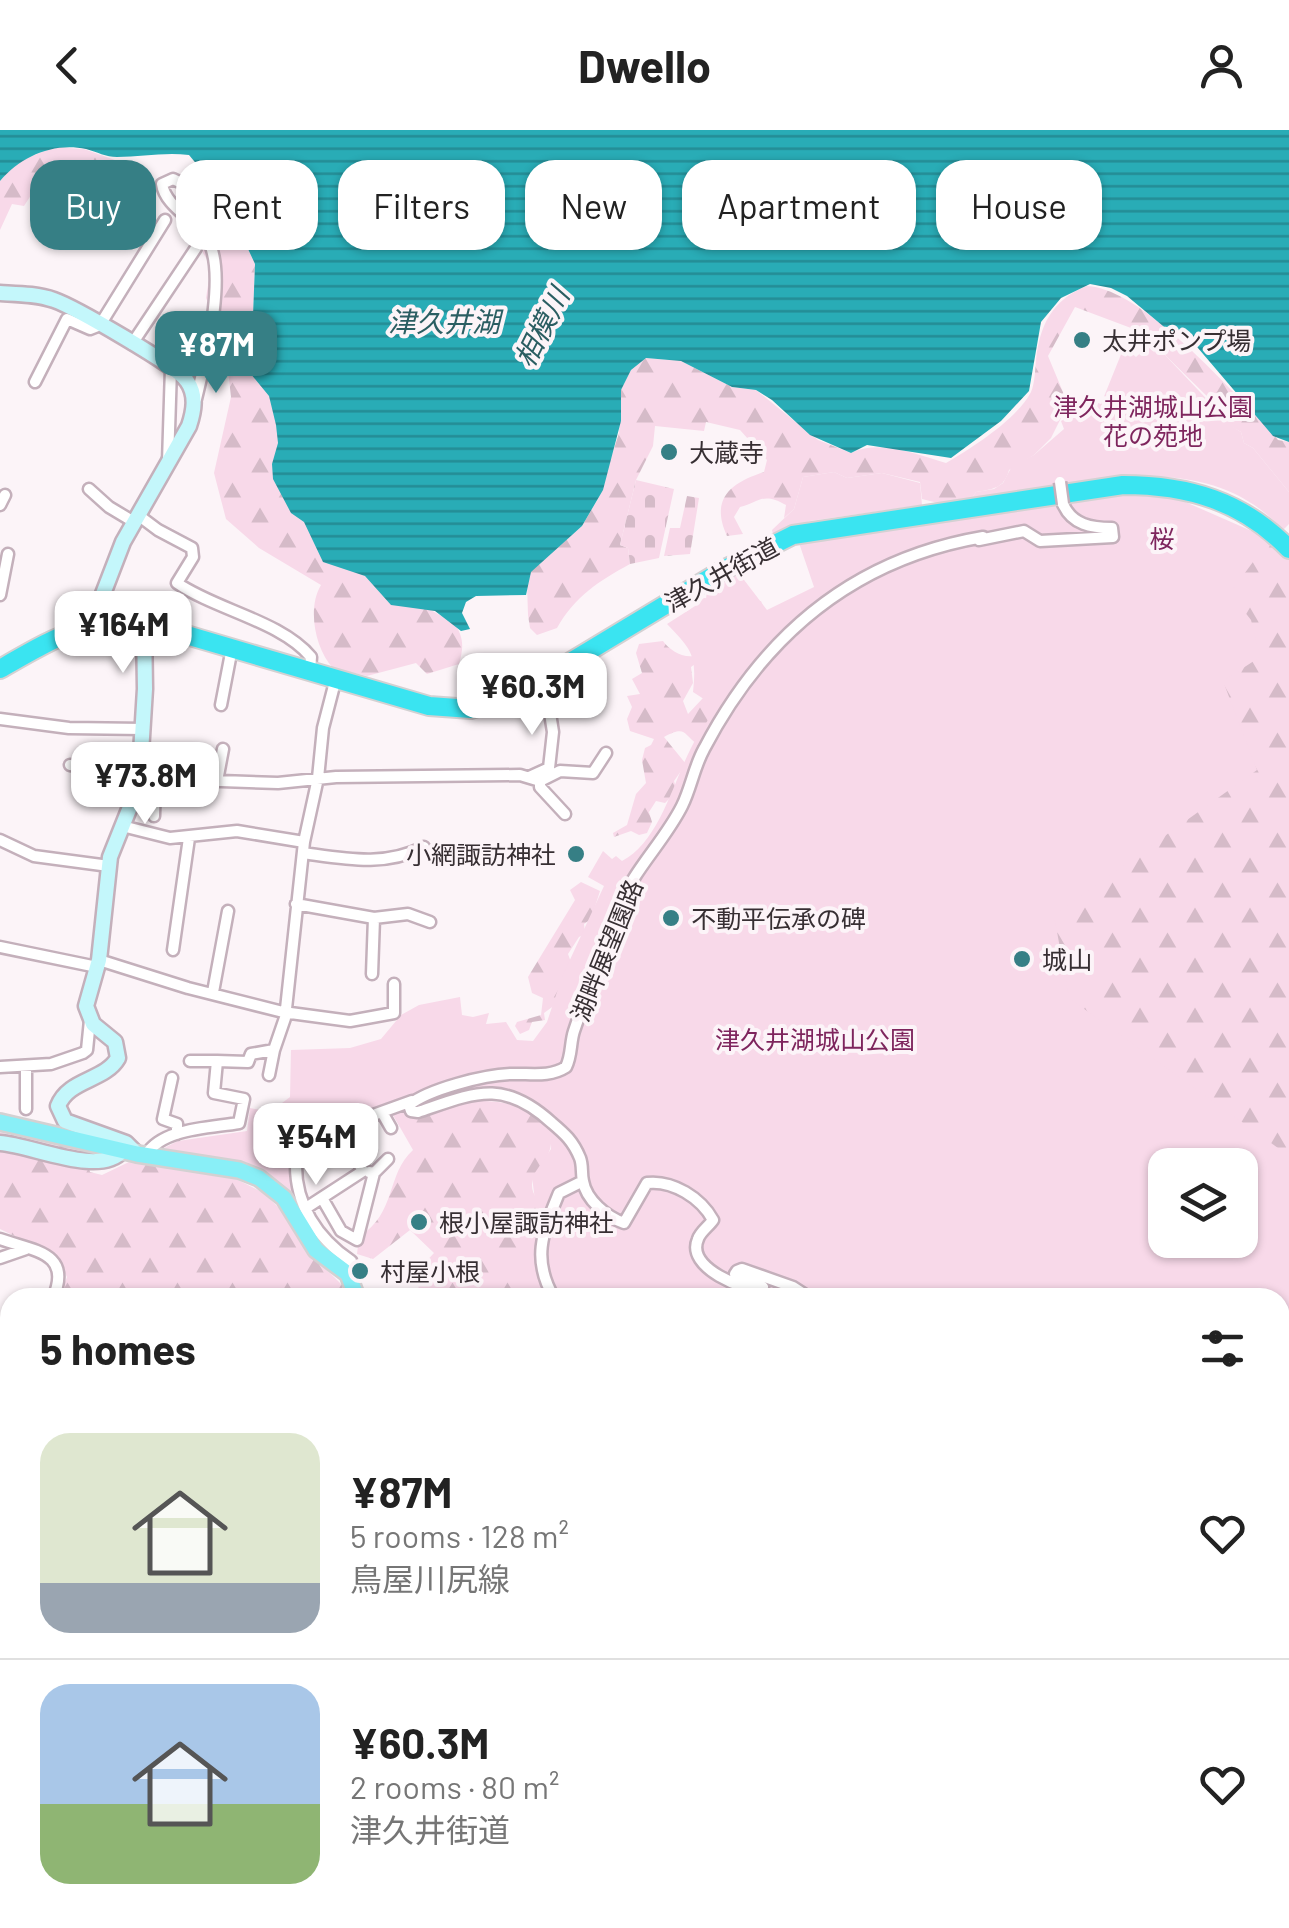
<!DOCTYPE html>
<html lang="en">
<head>
<meta charset="utf-8">
<style>
  body { margin:0; font-family:Barlow,"Noto Sans JP",sans-serif; background:#f2f2f2; color:#222; height:100vh; display:flex; flex-direction:column; font-size:38px; white-space:nowrap }
  * { box-sizing:border-box; margin:0 }
  p { font-size:32px; color:#767676 }
  .icon { flex:none; width:55px; height:55px; fill:none; stroke:currentColor; stroke-width:2; stroke-linecap:round; stroke-linejoin:round }
  .map { position:relative; flex:1; overflow:hidden }
  .side { position:absolute; left:0px; top:1158px; width:1290px; height:642px; display:flex; flex-direction:column; background:#fff; border-radius:30px 30px 0 0; box-shadow:0 2px 8px #0004 }
  .side>* { flex:none }
  .top-card { position:absolute; left:30px; top:30px; width:1230px; height:90px; display:flex; gap:20px }
  .fabs { position:absolute; left:1148px; top:1018px; display:grid; gap:20px }
  .fabs a { display:grid; place-items:center; width:110px; height:110px; border-radius:20px; background:#fff; box-shadow:0 2px 8px #0004; font-size:50px }
  .price { position:absolute; translate:-50% -85px; padding:0 22px; border-radius:20px; background:#fff; color:#222; font-size:32px; line-height:65px; filter:drop-shadow(0 2px 5px #0008) }
  .price::after { content:''; position:absolute; left:50%; top:60px; width:30px; height:22px; margin-left:-15px; background:inherit; clip-path:polygon(0 0,100% 0,50% 100%) }
  .price.current { background:#367f85; color:#fff }
  ul { padding:0; list-style:none }
  li { display:flex; align-items:center; gap:30px; height:250px; padding:0 40px }
  li+li { border-top:2px solid #e0e0e0 }
  li span { display:grid; place-items:center; flex:none; width:280px; height:200px; border-radius:30px; color:#555 }
  li>.icon { margin-inline-start:auto }
  span .icon { width:120px; height:120px; fill:#fffc; stroke-width:1 }
  li b { font-size:42px }
  h2 { display:flex; justify-content:space-between; align-items:center; height:120px; padding:0 40px; font-size:42px }
  .pill { padding:0 35px; border-radius:30px; background:#fff; box-shadow:0 2px 8px #0004; font-size:35px; line-height:90px }
  .pill.current { background:#367f85; color:#fff }
  header { display:flex; justify-content:space-between; align-items:center; height:130px; padding:0 40px; background:#fff; font-size:45px; font-weight:700 }
  .map>svg:first-child { display:block }
</style>
</head>
<body>
<header><svg class="icon" aria-label="back" viewBox="0 0 24 24"><path d="M15 5l-7 7 7 7"/></svg>Dwello<svg class="icon" aria-label="person" viewBox="0 0 24 24"><circle cx="12" cy="8" r="4"/><path d="M4 21q1-7 8-7t8 7"/></svg></header>
<div class="map">
<svg width="1289" height="1798" viewBox="0 0 1289 1798">
  <defs>
    <pattern id="forest-firs" width="22" height="20" patternUnits="userSpaceOnUse" patternTransform="scale(2.5)"><rect width="22" height="20" fill="#f8d9e9"/><path d="M5 1l3.5 6h-7zM16 11l3.5 6h-7z" fill="#d5bbc8"/></pattern>
    <pattern id="cemetery-stones" width="16" height="16" patternUnits="userSpaceOnUse" patternTransform="scale(2.5)"><rect width="16" height="16" fill="#f8d9e9"/><path d="M2 7V4a2 2 0 0 1 4 0v3zM10 15v-3a2 2 0 0 1 4 0v3z" fill="#d5bbc8"/></pattern>
    <pattern id="water-rules" width="6" height="5" patternUnits="userSpaceOnUse" patternTransform="scale(2.5)"><rect width="6" height="5" fill="#29acb6"/><path d="M0 2.5h6" fill="none" stroke="#248c95"/></pattern>
  </defs>
  <rect width="100%" height="100%" fill="#fcf4f8"/>
  <path fill="url(#forest-firs)" fill-rule="evenodd" d="M54,17L84,19L115,30L118,38L101,65L37,56L24,76L12,74L0,100C0,86 0,64 0,51C6,34 38,24 54,17Z
    M184,39L205,49L221,79L236,93L255,134L253,185L245,203L247,226L271,266L280,313L306,392L367,446L453,492C464,506 464,517 459,534L427,544L416,533L367,546L333,538C315,519 307,478 321,455L259,418L226,389L214,343L231,267L225,213L206,168L211,136L203,123Z
    M1086,156C1135,157 1210,238 1244,273L1247,272L1278,310L1289,312V362L1253,318L1244,313L1241,302L1232,297L1229,286L1219,281L1220,279L1164,224L1154,222L1131,198L1075,177L1048,226L1068,274L1051,308L1034,325L1009,340C1004,358 994,359 976,362L972,368L938,373L922,369L920,352L882,343L847,348L834,342L803,347L794,379L784,388L786,375C762,361 759,373 740,377L734,387L743,404L727,406C710,369 730,353 764,342L767,330L740,300L706,292L704,301L655,296L653,316L636,350L620,415L628,418L630,434C599,451 575,466 557,498L537,505L530,498L528,485L527,454L531,441L582,396L598,369L619,303L621,260L631,240L646,228L681,231L732,257L756,260L818,310L851,323C880,309 915,324 946,333C972,318 1017,289 1031,262C1035,253 1035,240 1036,230C1040,194 1052,171 1086,156Z
    M1198,396L1266,406L1289,430V1597L1285,1596L1280,1581V1168L421,1167C414,1147 420,1137 434,1123L410,1100L373,1129L357,1124L359,1107C397,1083 386,1044 413,1020L389,978C433,975 514,957 545,993C551,1001 553,1013 549,1022C542,1040 523,1049 537,1069ZM1165,1035H1240V1110H1165Z
    M704,468L761,471L765,482L691,537L693,553L683,571L688,584L746,522L697,614C683,604 686,595 664,607L686,634L674,651L677,661L665,673L656,671L649,682L652,692L647,703L639,705L631,701L614,707L613,703L627,695L636,664L646,653L642,630L645,618L651,615L654,609L630,601L627,589L632,577L627,566L640,564L632,549L642,543L636,523L639,514L663,511C669,520 685,530 697,525L700,471Z
    M581,752L600,761L591,789L584,794L585,804L579,807L568,824L572,835L559,872L544,883L545,890L532,892L529,900L520,904L515,896L517,892L541,885L543,868L532,863L528,847L575,770L570,760Z
    M0,982L49,996L84,1019L90,1042L102,1045L131,1031L228,1045L264,1063L296,1095L326,1139L343,1156L341,1162L325,1164L324,1168L59,1167L67,1147L57,1127L0,1099Z
    M10,1786V1790H161L156,1798H0V1788Z"/>
  <path fill="url(#cemetery-stones)" d="M636,350L674,359L659,428L630,434L628,418L620,415Z
    M687,366L699,368L690,424L664,426L670,398H680Z"/>
  <path fill="#f8d9e9" fill-rule="evenodd" d="M1148,216L1154,222L1164,224L1219,282L1232,289L1233,297L1241,302L1244,313L1253,318L1289,362V394L1283,400C1202,311 1072,357 972,368L976,362L994,359L1003,353L1012,336L1034,325L1064,299L1061,291L1076,283L1090,270L1101,274L1124,217L1136,227Z
    M834,342L847,348L882,343L920,353L922,375L810,391L773,404L772,400L794,379L803,347Z
    M1124,363L1174,367L1270,409L1230,463L1251,490L1260,527L1223,551L1257,640L1054,785L1069,868L1278,1018V1041L1289,1049V1597L1285,1596L1280,1581V1168L476,1167L512,1162L521,1151L526,1135V1112L536,1078L532,1047L551,1019C552,1000 544,990 529,981C488,957 438,977 400,997L389,978L293,1031L291,1050L295,1067C261,1031 202,1031 156,1022L178,1011L247,1001L250,978L270,982L290,967L291,920L350,918L381,909L401,885L419,875L460,867L462,885L473,887L489,883L486,894L506,892L517,910L533,911L547,892L562,847L604,756L588,747L603,721L612,729L616,726L622,731C659,712 673,653 691,618C698,604 708,591 716,577L693,562C697,525 692,520 667,494L706,469L707,460L738,442L767,480L814,457L798,410ZM1165,1035H1240V1110H1165Z"/>
  <path fill="url(#water-rules)" d="M0,0H1289V312L1273,306L1192,211L1169,201L1127,166L1111,158L1090,154L1061,168L1041,192L1029,261L1001,291L951,328L867,315L851,323L810,305L772,270L756,260L732,257L681,231L646,228L631,240L621,260V291L603,360L582,396L531,442L526,465L476,466L466,472L462,483L470,499L461,501L435,481L391,475L365,446L323,432L304,392L291,383L273,349L272,334L278,313L276,295L269,266L250,243L245,203L253,185L255,134L236,93L221,79L232,60L199,37L189,25C164,22 141,27 117,27C106,27 97,22 86,19C54,12 21,26 0,51Z"/>
  <g fill="none" stroke-linecap="round" stroke-linejoin="round">
    <path stroke="#29acb6" stroke-width="15" d="M1280,1606L1289,1607
      M0,1797L24,1796L44,1790"/>
    <defs>
      <path id="street" d="M132,214L196,118
        M35,252L67,189L90,199L100,195L165,90
        M196,269C205,231 229,140 206,107C194,89 165,76 162,54L173,49L190,57L215,78
        M168,332L171,238
        M89,359L109,377L134,392
        M0,375L5,365
        M138,385L158,400L192,418L193,427L177,453C216,480 281,491 311,527L310,541
        M979,410L1024,401L1040,411L1113,407L1112,398C1092,398 1072,395 1063,374
        M0,465L8,424
        M221,575L232,518
        M0,589L69,598L143,599
        M70,635L139,644
        M529,647L549,638L553,602L549,577
        M138,648L278,653L336,647L520,645L540,651V657L565,684
        M217,651L223,619
        M540,651L560,641L593,643L606,623
        M154,686L155,649
        M122,696L170,708L237,701L304,712
        M0,710L34,726L109,736
        M303,723C347,729 384,737 424,717
        M296,774L374,788L408,784L430,792
        M0,817L97,837
        M173,820L189,708
        M99,830L188,858L283,882L350,891L394,883V854
        M372,844L374,788
        M213,862L228,781
        M190,931H217
        M0,937L51,934L83,923L87,920L90,890
        M269,945L274,920
        M172,948L163,989L177,994V1004
        M26,979V936
        M383,984L391,998
        M146,1025C162,998 210,998 239,993L244,969L214,963L217,931L248,932L251,924L274,920L285,888L304,712L318,648L323,598L336,548
        M369,1042L374,1043L388,1029
        M322,1068L341,1101L357,1110L374,1043
        M306,1078L363,1041L342,1005
        M0,1109C33,1121 73,1122 53,1168
        M0,1128L26,1119
        M348,1144L351,1131C317,1108 295,1074 296,1033L376,984L412,971
        M763,1157L735,1144L737,1141L742,1139L793,1157L810,1168
        M764,1161C745,1161 685,1138 698,1109C700,1102 709,1096 713,1090C701,1068 673,1050 647,1053L624,1093C607,1087 586,1070 583,1051C581,1042 583,1036 580,1028C573,1011 565,1004 552,993C503,948 474,963 418,982L411,981L409,975C429,959 484,945 510,944C529,943 549,948 566,937C572,925 570,913 574,901C588,860 603,819 618,779C633,740 664,712 682,676C691,658 694,637 704,619C764,504 854,429 983,407L984,409
        M554,1168C531,1128 543,1102 559,1063L583,1051
        M0,1202L10,1199
        M0,1249L10,1252
        M0,1366L10,1354
        M0,1417L10,1410
        M0,1673L10,1671
        M1280,1758L1289,1756
        M0,1783L10,1781
        M71,1798L76,1790
        M168,1798L178,1790
        M1201,1798L1211,1790"/>
      <path id="secondary" d="M0,163C18,164 37,164 54,170C74,177 177,236 187,251C197,265 194,281 189,296L123,412L91,495
        M0,1013C32,1015 99,1047 122,1021
        M137,1024L126,1013L65,991L58,976C68,949 105,951 118,928L115,912L93,894L86,876L99,830L110,727L132,672L140,639L145,559L144,493
        M1280,1701L1289,1697
        M1280,1711L1289,1708
        M605,1798L614,1790
        M1039,1798L1057,1790
        M1064,1798L1082,1790"/>
      <path id="primary" d="M0,992L137,1024L239,1040L259,1048L284,1068L316,1120L348,1144L357,1168
        M639,1790L641,1798"/>
      <path id="highway" d="M0,539C59,505 96,482 166,499L429,576L471,579L516,565L723,440L793,405L1123,355C1188,355 1243,371 1289,419"/>
    </defs>
    <use href="#street" stroke="#c4b0bb" stroke-width="15"/>
    <use href="#secondary" stroke="#c4b0bb" stroke-width="19"/>
    <use href="#primary" stroke="#d3d1d2" stroke-width="20"/>
    <use href="#highway" stroke="#d3d1d2" stroke-width="22"/>
    <use href="#street" stroke="#fff" stroke-width="10"/>
    <use href="#secondary" stroke="#c4f7fb" stroke-width="14"/>
    <use href="#primary" stroke="#89eff7" stroke-width="15"/>
    <use href="#highway" stroke="#3ae4f1" stroke-width="18"/>
    <defs>
      <path id="street-bridge" d="M1060,352L1063,374"/>
    </defs>
    <use href="#street-bridge" stroke="#c4b0bb" stroke-width="15" stroke-linecap="butt"/>
    <use href="#street-bridge" stroke="#fff" stroke-width="10"/>
  </g>
  <g fill="#367f85" stroke="#fcf4f8" stroke-width="4">
    <circle cx="1082" cy="210" r="10"/>
    <circle cx="669" cy="322" r="10"/>
    <circle cx="576" cy="724" r="10"/>
    <circle cx="671" cy="788" r="10"/>
    <circle cx="1022" cy="829" r="10"/>
    <circle cx="419" cy="1092" r="10"/>
    <circle cx="360" cy="1141" r="10"/>
  </g>
  <g text-anchor="middle" dominant-baseline="central" stroke-width="8" stroke-linejoin="round" paint-order="stroke">
    <g font-size="25" fill="#372f33" stroke="#fcf4f8" text-anchor="start">
      <text x="1102" y="210">太井ポンプ場</text>
      <text x="689" y="322">大蔵寺</text>
      <text x="556" y="724" text-anchor="end">小網諏訪神社</text>
      <text x="691" y="788">不動平伝承の碑</text>
      <text x="1042" y="829">城山</text>
      <text x="439" y="1092">根小屋諏訪神社</text>
      <text x="380" y="1141">村屋小根</text>
    </g>
    <g font-size="25" fill="#7e255d" stroke="#fcf4f8">
      <text x="1153" y="276">津久井湖城山公園<tspan x="1153" dy="29">花の苑地</tspan></text>
      <text x="1162" y="408">桜</text>
      <text x="815" y="909">津久井湖城山公園</text>
    </g>
    <g font-size="25" fill="#372f33" stroke="#fcf4f8">
      <text transform="translate(721 444) rotate(-29)">津久井街道</text>
      <text transform="translate(606 820) rotate(-68)">湖畔展望園路</text>
    </g>
    <g font-size="28" font-style="italic" fill="#2b5e62" stroke="#fcf4f8">
      <text x="444" y="191">津久井湖</text>
      <text transform="translate(541 197) rotate(-63)">相模川</text>
    </g>
  </g>
</svg>
<div class="fabs">
<a><svg class="icon" aria-label="layers" viewBox="0 0 24 24"><path d="M12 4l9 5-9 5-9-5zM3 14l9 5 9-5"/></svg></a>
</div>
<b class="price current" style="left:216px;top:266px">¥87M</b>
<b class="price" style="left:123px;top:546px">¥164M</b>
<b class="price" style="left:532px;top:608px">¥60.3M</b>
<b class="price" style="left:145px;top:697px">¥73.8M</b>
<b class="price" style="left:316px;top:1058px">¥54M</b>
<div class="top-card">
<a class="pill current">Buy</a>
<a class="pill">Rent</a>
<a class="pill">Filters</a>
<a class="pill">New</a>
<a class="pill">Apartment</a>
<a class="pill">House</a>
</div>
<section class="side">
<h2>5 homes<svg class="icon" aria-label="filters" viewBox="0 0 24 24"><path d="M4 7h16M4 17h16"/><circle cx="9" cy="7" r="2"/><circle cx="15" cy="17" r="2"/></svg></h2>
<ul>
<li><span style="background:linear-gradient(#dfe7d0 75%,#9aa5b1 0)"><svg class="icon" aria-label="home" viewBox="0 0 24 24"><path d="M3 11l9-7 9 7M6 9v11h12V9"/></svg></span><div><b>¥87M</b><p>5 rooms · 128 m²</p><p>鳥屋川尻線</p></div><svg class="icon" aria-label="heart" viewBox="0 0 24 24"><path d="M12 20l-8-8c-3-5 5-10 8-4 3-6 11-1 8 4z"/></svg></li>
<li><span style="background:linear-gradient(#a9c7e8 60%,#8fb573 0)"><svg class="icon" aria-label="home" viewBox="0 0 24 24"><path d="M3 11l9-7 9 7M6 9v11h12V9"/></svg></span><div><b>¥60.3M</b><p>2 rooms · 80 m²</p><p>津久井街道</p></div><svg class="icon" aria-label="heart" viewBox="0 0 24 24"><path d="M12 20l-8-8c-3-5 5-10 8-4 3-6 11-1 8 4z"/></svg></li>
</ul>
</section>
</div>
</body>
</html>
